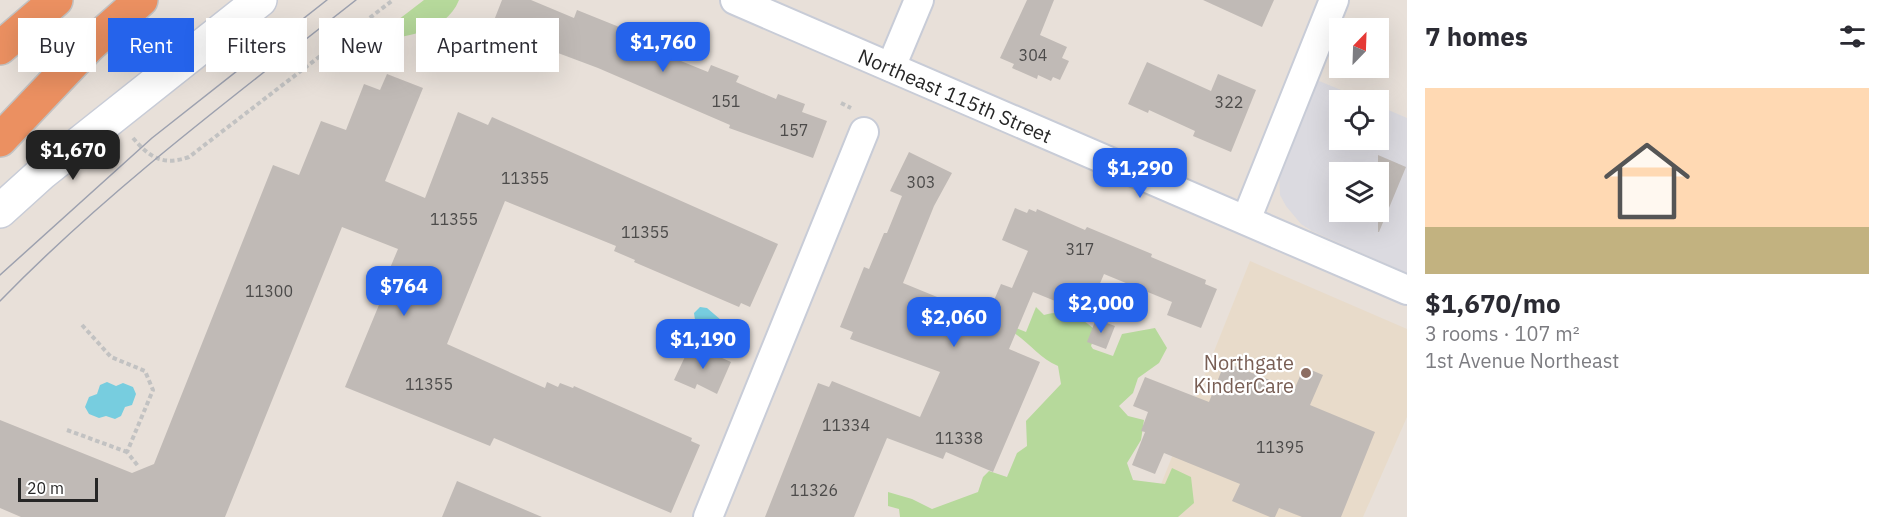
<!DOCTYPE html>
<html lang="en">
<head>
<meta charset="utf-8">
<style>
  body { margin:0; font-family:"IBM Plex Sans",sans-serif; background:#f2f2f3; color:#2b2b33; height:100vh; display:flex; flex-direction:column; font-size:22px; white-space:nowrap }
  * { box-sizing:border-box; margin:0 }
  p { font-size:20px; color:#7c7c81 }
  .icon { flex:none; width:33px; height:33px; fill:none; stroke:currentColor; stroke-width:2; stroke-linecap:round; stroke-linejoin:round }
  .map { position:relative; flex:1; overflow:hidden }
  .details { display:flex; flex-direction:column; background:#fff; width:480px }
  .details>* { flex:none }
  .banner { position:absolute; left:18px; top:18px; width:570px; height:54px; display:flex; gap:12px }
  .needle { width:39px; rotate:23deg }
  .buttons { position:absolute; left:1329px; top:18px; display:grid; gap:12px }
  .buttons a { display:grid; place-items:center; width:60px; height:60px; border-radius:0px; background:#fff; box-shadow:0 6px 24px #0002; font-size:30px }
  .scale { position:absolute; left:18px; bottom:15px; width:80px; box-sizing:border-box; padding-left:6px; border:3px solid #262626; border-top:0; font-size:16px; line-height:21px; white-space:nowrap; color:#262626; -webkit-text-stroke:4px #fff; paint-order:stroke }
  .price { position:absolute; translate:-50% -51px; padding:0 14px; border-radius:12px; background:#2563eb; color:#fff; font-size:20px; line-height:39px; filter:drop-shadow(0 2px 3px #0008) }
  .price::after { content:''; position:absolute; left:50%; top:36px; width:18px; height:14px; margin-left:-9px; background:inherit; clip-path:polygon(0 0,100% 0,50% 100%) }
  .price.selected { background:#222; color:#fff }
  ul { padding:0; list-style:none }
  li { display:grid; align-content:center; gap:12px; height:318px; padding:0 18px }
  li+li { border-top:2px solid #e1e1e2 }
  li span { display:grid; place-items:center; height:186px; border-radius:0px; color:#555 }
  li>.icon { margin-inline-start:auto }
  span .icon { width:108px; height:108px; fill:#fffc; stroke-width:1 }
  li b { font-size:26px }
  h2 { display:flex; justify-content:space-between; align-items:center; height:72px; padding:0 18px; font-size:26px }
  .tag { padding:0 21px; border-radius:0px; background:#fff; box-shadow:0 6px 24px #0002; font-size:21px; line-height:54px }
  .tag.selected { background:#2563eb; color:#fff }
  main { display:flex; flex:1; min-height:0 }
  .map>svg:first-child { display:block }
</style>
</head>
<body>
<main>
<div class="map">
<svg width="1407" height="517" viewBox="0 0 1407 517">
  <rect width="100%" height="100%" fill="#e8e0d9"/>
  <path fill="#dbdae0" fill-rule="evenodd" d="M1312,78L1365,100H1340V140H1378L1379,106L1407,118V273L1312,231L1301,224L1286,206L1280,195L1279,172ZM1340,172H1378V212H1340Z"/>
  <path fill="#e8dbca" d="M1250,261L1407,329V417L1363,517H1148Z"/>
  <path fill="#b6d99b" d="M424,0H459C445,35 401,36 368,43Z
    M1036,307L1044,315C1066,309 1080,316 1096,331L1091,346L1093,349L1113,356L1122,334L1155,328L1167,348L1159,363L1138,378L1133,393L1119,406L1128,416L1144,420L1141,440L1127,463L1133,480L1165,484L1172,468L1191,477L1194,503L1178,517H900L899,509L888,506V492L912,499L932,509L978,492L983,477L989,471L1007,477L1017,453L1027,446L1026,421L1061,384L1058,366C1039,358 1028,341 1011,331V326L1026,332Z"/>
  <path fill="#77cddf" d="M700,307L707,308L728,326L725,341L721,346L711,345L705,331L695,320L694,313Z
    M107,382L116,386L123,383L133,387L136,394L132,405L125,407L121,416L115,419L106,416L99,418L89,414L85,407L89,397L97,394L100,385Z"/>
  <path fill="#c0bab6" d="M502,0H531L574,18L577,10L674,49L671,57L708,72L711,65L739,76L736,82L776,99L778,94L805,104L802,112L827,121L813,158L729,128L730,125L598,68L491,28Z
    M1027,0H1054L1040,35L1067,47L1062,58L1069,61L1060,80L1053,77L1051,81L1038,75L1037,79L1012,68L1014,64L1000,58Z
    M1203,0H1274L1262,27Z
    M1147,62L1211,91L1218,74L1256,90L1231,152L1193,136L1195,131L1149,110L1148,113L1128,104Z
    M387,74L423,88L385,181L425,198L458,112L488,125L492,117L778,244L750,307L741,303L739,307L634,262L635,260L614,251L616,246L505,201L447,344L545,388L547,382L558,387L560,383L573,388L574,386L692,438L691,441L700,445L671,513L494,438L490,446L345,387L381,300L377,299L398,249L342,227L225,517H21L0,508V420L132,473L154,464L273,165L299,175L321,121L346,130L364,84L380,90Z
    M909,152L952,173L934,206L903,283L942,299L938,310L982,328L1001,284L1012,288L1028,251L1002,240L1015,208L1027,213L1029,209L1036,212L1037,209L1085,230L1087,227L1152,254L1151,257L1206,280L1205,284L1217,289L1201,328L1167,315L1172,302L1104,274L1087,314L1033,292L1009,349L1040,362L993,472L946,452L943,459L887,438L854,517H765L818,383L829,387L832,381L920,417L940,372L850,339L853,332L840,327L864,267L869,269L884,233H887L902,196L890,191Z
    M1378,155L1406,167L1379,232H1378Z
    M1096,319L1115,326L1106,349L1087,342Z
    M691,344L731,362L717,394L697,384L695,389L674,380Z
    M1225,362L1294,390L1304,367L1323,375L1310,405L1375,432L1341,517H1302L1279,508L1275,517H1270L1232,501L1240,484L1164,453L1155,474L1132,465L1145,432L1141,431L1148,412L1133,406L1145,377L1209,402Z
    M457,481L542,517H442Z"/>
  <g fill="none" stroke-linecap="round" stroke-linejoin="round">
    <defs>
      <g id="street">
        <path id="s1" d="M735,0L1407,290"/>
        <path d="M891,67L919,0"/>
        <path d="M1246,220L1334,0"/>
        <path d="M708,517L864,132"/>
      </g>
      <path id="secondary" d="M0,211L42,173L260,0"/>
      <path id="highway" d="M0,48L56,0
        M0,140L89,46L141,0"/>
    </defs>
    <use href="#street" stroke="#c8ccd7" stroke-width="32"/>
    <use href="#secondary" stroke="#c8ccd7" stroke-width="36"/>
    <use href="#highway" stroke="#c2c2c2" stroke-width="36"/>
    <path stroke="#c2c2c2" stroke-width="4" stroke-dasharray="4.5 3" stroke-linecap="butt" d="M841,103L851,108
      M133,138C150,158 163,166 189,157L393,0
      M82,325L111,357L145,371L153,390L127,452L138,466
      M67,430L127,452"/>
    <use href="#street" stroke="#fff" stroke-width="28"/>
    <use href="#secondary" stroke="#fff" stroke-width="33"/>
    <use href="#highway" stroke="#eb9061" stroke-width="33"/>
    <path stroke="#9da1af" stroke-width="1.5" d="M0,275L152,138L327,0
      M0,301C108,190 234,96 356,0"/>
  </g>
  <circle fill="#8d6e63" stroke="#fff" stroke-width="2" cx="1306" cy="373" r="6"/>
  <g text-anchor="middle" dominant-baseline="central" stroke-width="4.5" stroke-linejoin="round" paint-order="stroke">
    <g font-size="16" fill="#4c4b4a">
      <text x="1033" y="55">304</text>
      <text x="726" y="101">151</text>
      <text x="1229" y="102">322</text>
      <text x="794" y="130">157</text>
      <text x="525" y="178">11355</text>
      <text x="921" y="182">303</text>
      <text x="454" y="219">11355</text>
      <text x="645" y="232">11355</text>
      <text x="1080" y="249">317</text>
      <text x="269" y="291">11300</text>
      <text x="429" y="384">11355</text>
      <text x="846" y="425">11334</text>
      <text x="959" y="438">11338</text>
      <text x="1280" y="447">11395</text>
      <text x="814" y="490">11326</text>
    </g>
    <g font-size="20" fill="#262626" stroke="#fff">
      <text stroke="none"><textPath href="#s1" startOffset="240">Northeast 115th Street</textPath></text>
    </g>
    <g font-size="20" fill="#785e54" stroke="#fff" text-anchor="end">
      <text x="1294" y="362">Northgate<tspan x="1294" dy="23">KinderCare</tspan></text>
    </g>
  </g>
</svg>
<div class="buttons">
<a><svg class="needle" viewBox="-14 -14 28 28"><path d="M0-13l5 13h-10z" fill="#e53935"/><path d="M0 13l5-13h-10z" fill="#7c7c81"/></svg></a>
<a><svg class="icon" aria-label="locate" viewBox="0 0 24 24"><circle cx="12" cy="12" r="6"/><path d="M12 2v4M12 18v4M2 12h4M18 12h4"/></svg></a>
<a><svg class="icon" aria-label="layers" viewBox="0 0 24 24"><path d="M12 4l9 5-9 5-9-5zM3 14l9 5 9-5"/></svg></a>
</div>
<div class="scale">20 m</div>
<b class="price" style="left:663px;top:73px">$1,760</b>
<b class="price selected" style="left:73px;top:181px">$1,670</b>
<b class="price" style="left:1140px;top:199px">$1,290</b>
<b class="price" style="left:404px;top:317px">$764</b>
<b class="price" style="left:1101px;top:334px">$2,000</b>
<b class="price" style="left:954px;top:348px">$2,060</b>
<b class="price" style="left:703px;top:370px">$1,190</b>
<div class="banner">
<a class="tag">Buy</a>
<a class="tag selected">Rent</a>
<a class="tag">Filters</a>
<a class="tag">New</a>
<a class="tag">Apartment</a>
</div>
</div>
<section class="details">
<h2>7 homes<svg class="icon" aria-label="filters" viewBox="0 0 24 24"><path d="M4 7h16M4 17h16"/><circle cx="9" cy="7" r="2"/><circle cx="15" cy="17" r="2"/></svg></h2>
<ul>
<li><span style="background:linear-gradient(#ffd9b3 75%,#c2b280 0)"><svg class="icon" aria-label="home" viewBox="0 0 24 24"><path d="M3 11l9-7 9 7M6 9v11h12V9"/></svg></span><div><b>$1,670/mo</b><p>3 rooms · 107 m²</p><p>1st Avenue Northeast</p></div></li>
</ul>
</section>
</main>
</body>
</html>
